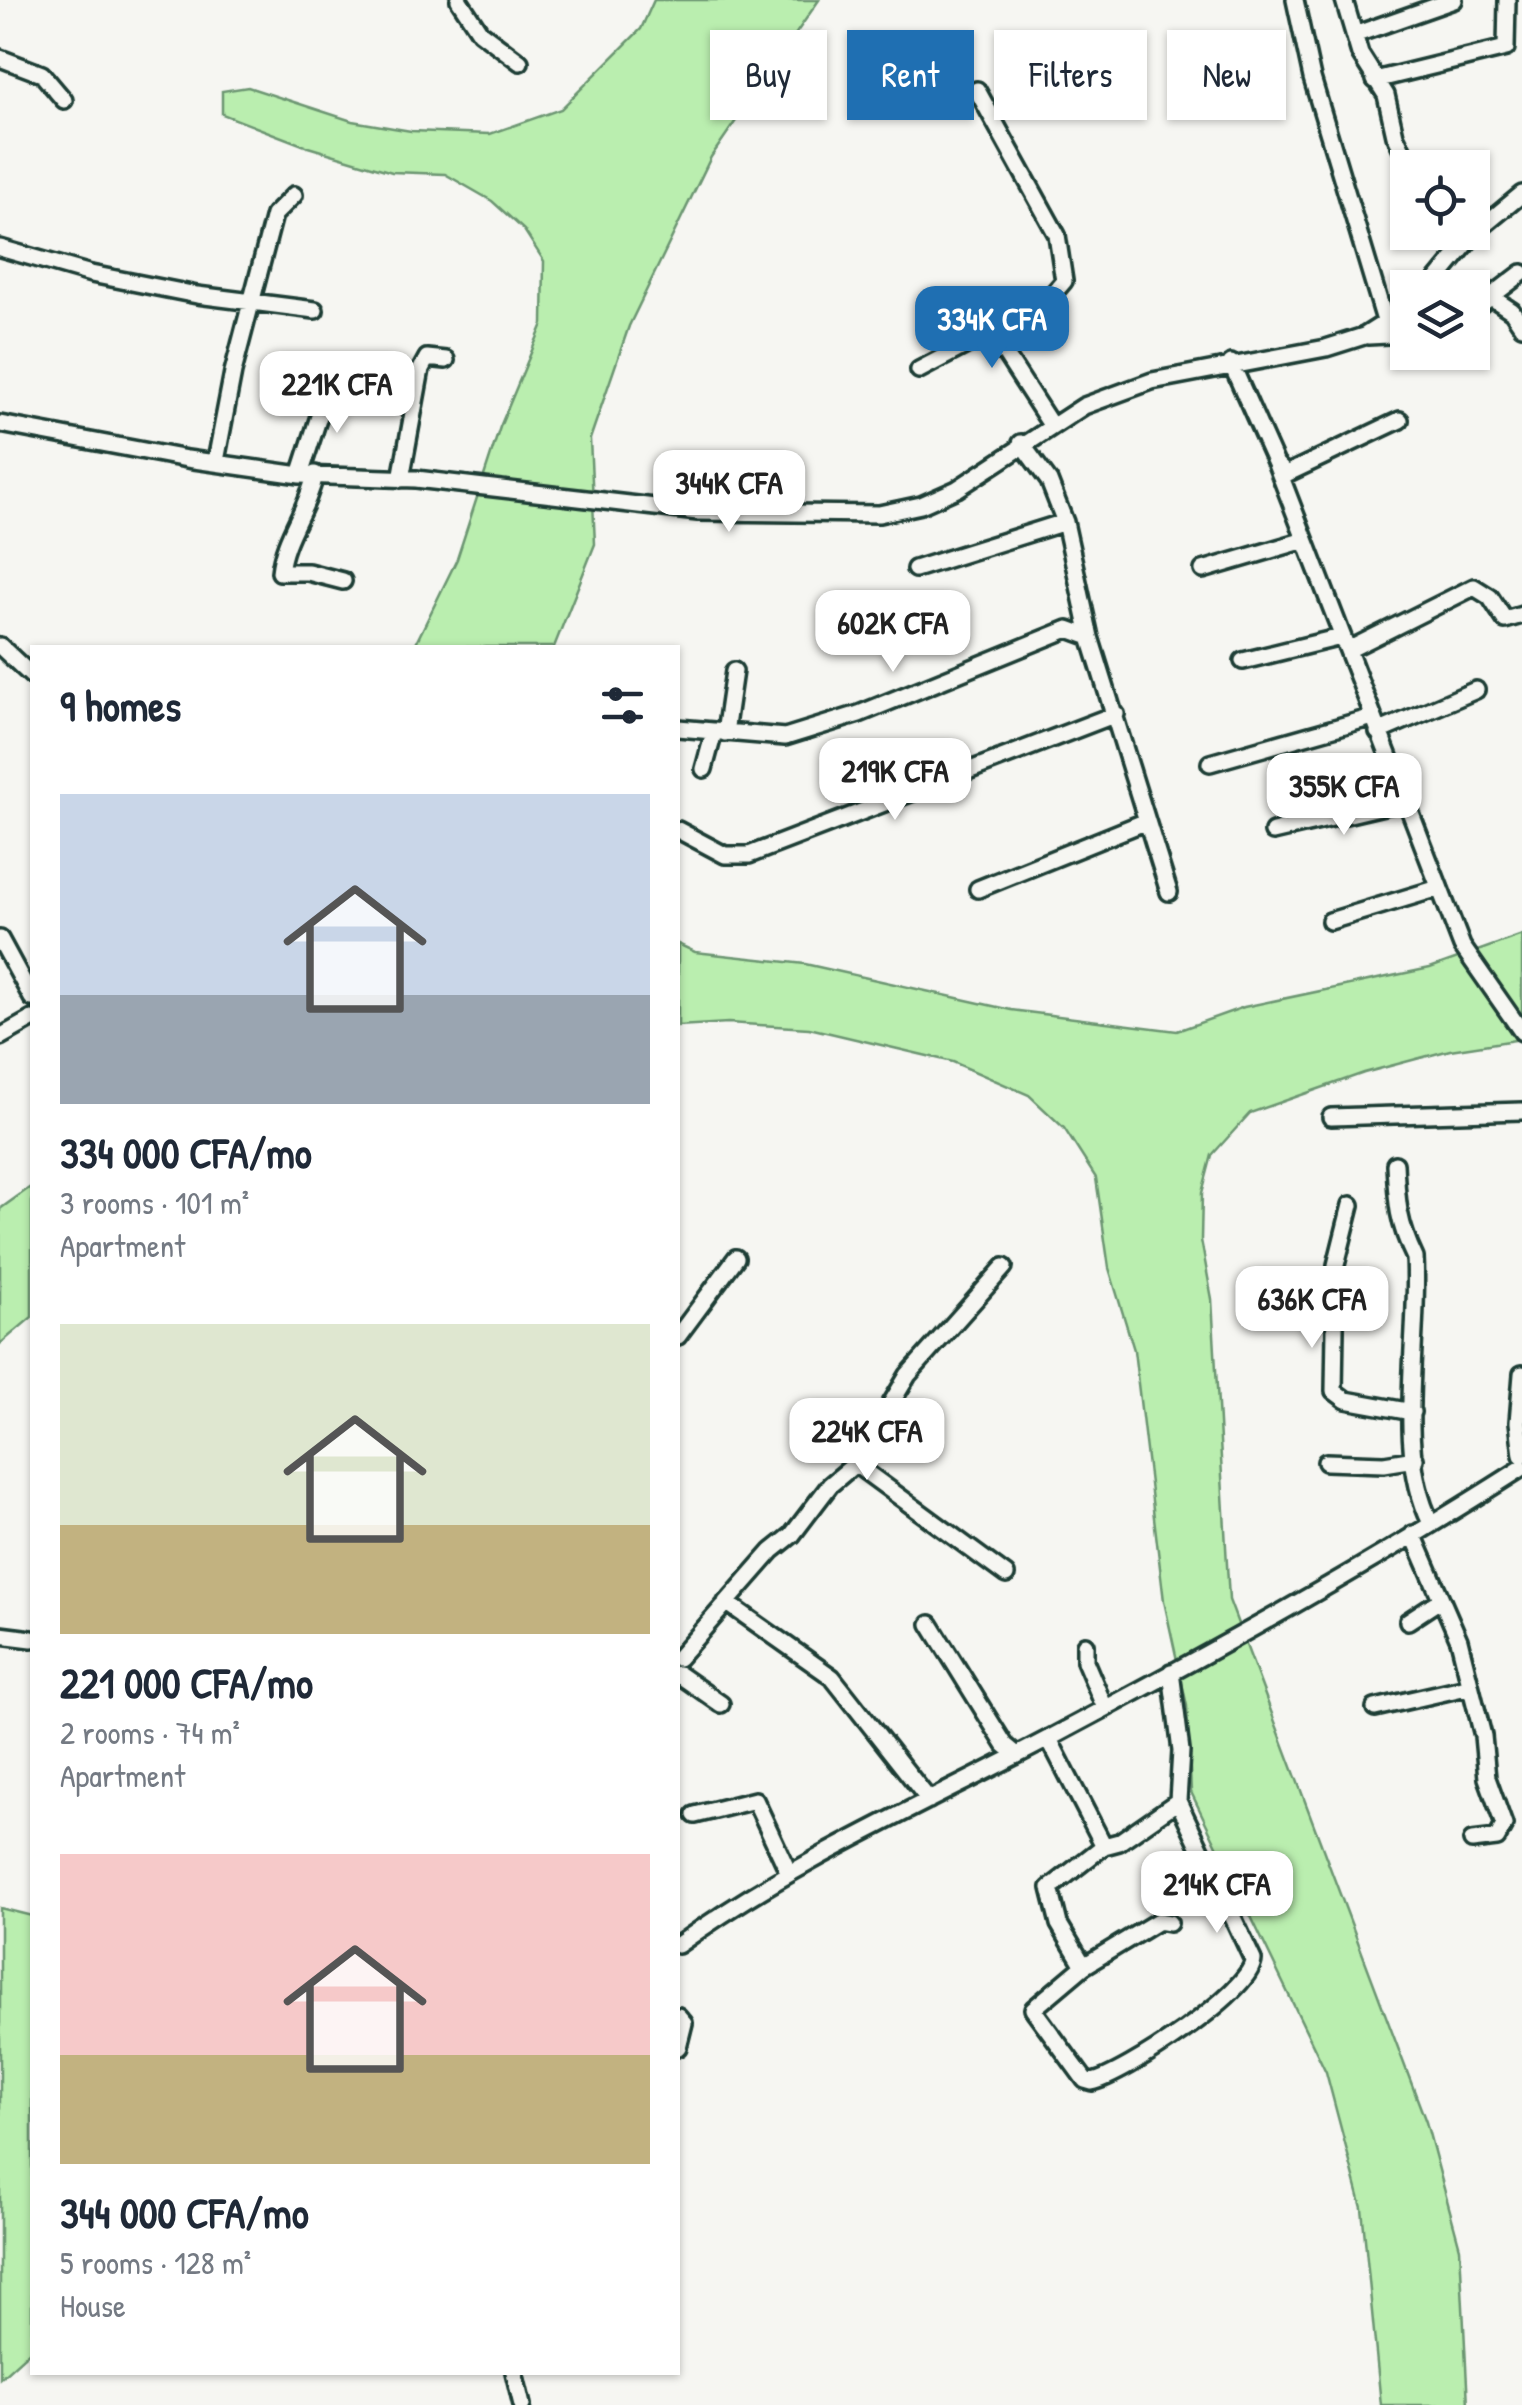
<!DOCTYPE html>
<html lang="en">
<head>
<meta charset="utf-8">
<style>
  body { margin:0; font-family:"Patrick Hand",sans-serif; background:#f6f6f7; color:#1f2937; height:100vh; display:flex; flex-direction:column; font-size:38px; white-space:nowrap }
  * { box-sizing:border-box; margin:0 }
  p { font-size:32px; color:#747a83 }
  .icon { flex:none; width:55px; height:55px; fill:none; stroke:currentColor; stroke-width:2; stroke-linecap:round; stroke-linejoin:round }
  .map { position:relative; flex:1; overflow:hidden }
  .side { position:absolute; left:30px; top:645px; width:650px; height:1730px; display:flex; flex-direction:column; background:#fff; border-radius:0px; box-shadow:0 2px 8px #0004 }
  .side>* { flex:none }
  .top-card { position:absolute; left:710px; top:30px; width:660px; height:90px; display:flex; gap:20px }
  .buttons { position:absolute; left:1390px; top:150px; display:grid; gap:20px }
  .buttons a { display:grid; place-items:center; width:100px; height:100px; border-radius:0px; background:#fff; box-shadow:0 2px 8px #0004; font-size:50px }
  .price { position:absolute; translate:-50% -85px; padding:0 22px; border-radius:20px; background:#fff; color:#222; font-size:32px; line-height:65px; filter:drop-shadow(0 2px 5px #0008) }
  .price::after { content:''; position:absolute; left:50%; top:60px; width:30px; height:22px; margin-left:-15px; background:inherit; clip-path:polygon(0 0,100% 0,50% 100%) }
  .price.selected { background:#1f6fb2; color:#fff }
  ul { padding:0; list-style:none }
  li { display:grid; align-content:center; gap:20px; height:530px; padding:0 30px }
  li span { display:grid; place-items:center; height:310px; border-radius:0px; color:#555 }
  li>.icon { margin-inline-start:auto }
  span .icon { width:180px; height:180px; fill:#fffc; stroke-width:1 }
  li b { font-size:42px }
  h2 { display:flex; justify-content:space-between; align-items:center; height:120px; padding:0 30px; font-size:42px }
  .tag { padding:0 35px; border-radius:0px; background:#fff; box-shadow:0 2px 8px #0004; font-size:35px; line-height:90px }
  .tag.selected { background:#1f6fb2; color:#fff }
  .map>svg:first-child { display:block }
</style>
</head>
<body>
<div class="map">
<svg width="1522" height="2405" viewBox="0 0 1522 2405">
  <rect width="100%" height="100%" fill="#f6f6f2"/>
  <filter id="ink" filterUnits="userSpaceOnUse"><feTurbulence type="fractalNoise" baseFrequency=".01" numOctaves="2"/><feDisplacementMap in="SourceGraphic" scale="20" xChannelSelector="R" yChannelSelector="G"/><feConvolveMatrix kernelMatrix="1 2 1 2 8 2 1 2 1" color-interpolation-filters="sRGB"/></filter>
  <g filter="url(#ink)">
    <path fill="#baeeaf" stroke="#6c9672" stroke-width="2.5" d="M654,0H819L711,157L629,326L590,439L595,544L554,647H414L457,559L500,427L543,324L544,261L524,230L492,201L445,174L392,172L308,147L222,114V91L248,87L352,121L411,131L490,134L561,109L641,29Z
      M1522,935V1039L1450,1050L1364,1073L1250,1113L1212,1155L1202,1193L1201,1240L1212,1299L1229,1600L1426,2122L1460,2248L1468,2405H1381L1362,2208L1326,2072L1191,1792L1187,1706L1164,1601L1134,1350L1109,1268L1096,1178L1064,1128L1029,1095L953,1062L809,1028L728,1023L678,1026V944L695,952L805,964L1011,1010L1177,1031L1244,1007L1430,968Z
      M32,1186V1317L0,1344V1209Z
      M0,1908L32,1916V2349L0,2378Z"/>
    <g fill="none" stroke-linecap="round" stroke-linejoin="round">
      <defs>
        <path id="minor" d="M459,0L480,32L520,62
          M1295,0L1312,78L1386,324
          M1344,0L1360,54L1386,95L1395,135L1411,168
          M1354,35L1454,0
          M0,58L42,74L64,100
          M1375,80L1506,48L1507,0
          M977,90L1057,235L1064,281L1052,295L983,333
          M0,248L91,274L197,295L315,310
          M1430,288L1477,231L1522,194
          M1494,299L1512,311L1522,326
          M1472,311L1522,273
          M1368,336L1408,334
          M1231,363L1276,464L1462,946L1522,1032
          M919,370L991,332L1051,425
          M0,424L187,459L300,475L416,479L698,512L879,514L921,505L957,489L1084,406L1152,381L1326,348L1364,336L1408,308
          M1021,443L1049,481L1065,522L1090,637L1169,892
          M216,461L233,372L274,215L294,195
          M1276,464L1286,474L1400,420
          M315,474C308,510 284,535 280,572H308L343,581
          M300,475L323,404L322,390
          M401,479L421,369L427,358L446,360
          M915,569L1065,522
          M1203,570L1305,540
          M1344,643L1352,648L1474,587L1490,597L1505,620L1522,615
          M0,646L32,676
          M1243,661L1341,637
          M678,728L785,737L859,714L1068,629L1090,637
          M1378,732L1476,690
          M725,733L734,671
          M1210,763L1373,717
          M704,769L714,732
          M678,830L725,855H749L1116,714
          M1273,832L1405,801
          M978,889L1147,821
          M1330,921L1439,888
          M0,939L32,998
          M0,1037L32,1019
          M1331,1117L1522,1111
          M1395,1164C1397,1204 1398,1223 1415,1258C1420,1338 1394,1451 1431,1523
          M1351,1205L1336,1265L1334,1391L1346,1400L1412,1412
          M678,1336L736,1258
          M1522,1374L1518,1422L1522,1455
          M1326,1462L1384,1464L1415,1459
          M855,1464L1006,1575
          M1413,1534L1459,1640L1483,1736L1487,1778L1504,1825L1497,1838L1472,1841
          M726,1602L832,1677L929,1800
          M1408,1621L1440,1600
          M930,1624L1005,1745L1017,1755
          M0,1635L32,1639
          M1085,1645V1661L1105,1708
          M678,1658L772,1551L792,1535L830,1485L855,1464L908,1375L1004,1267
          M678,1674L721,1704
          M1375,1708L1467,1687
          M1049,1739L1104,1846L1050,1888L1059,1924L1084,1966L1033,2009L1085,2080L1092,2082C1123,2076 1252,1991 1253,1960L1178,1801L1181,1751L1171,1672
          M695,1815L755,1800L789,1873
          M1104,1846L1119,1842L1178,1801
          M678,1945C792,1862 923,1805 1048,1739C1209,1654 1369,1566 1522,1468
          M1084,1966L1158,1921L1169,1923
          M678,2016L684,2023L678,2047
          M514,2372L522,2405"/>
      </defs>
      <use href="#minor" stroke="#1f3d34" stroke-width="22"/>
      <use href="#minor" stroke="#f6f6f2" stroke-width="15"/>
    </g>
  </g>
</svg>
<div class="buttons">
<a><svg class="icon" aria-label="locate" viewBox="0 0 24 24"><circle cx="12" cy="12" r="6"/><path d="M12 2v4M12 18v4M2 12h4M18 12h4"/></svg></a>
<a><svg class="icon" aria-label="layers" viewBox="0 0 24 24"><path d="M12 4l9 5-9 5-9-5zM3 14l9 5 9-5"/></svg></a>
</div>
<b class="price selected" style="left:992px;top:371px">334K CFA</b>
<b class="price" style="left:337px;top:436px">221K CFA</b>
<b class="price" style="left:729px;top:535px">344K CFA</b>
<b class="price" style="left:893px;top:675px">602K CFA</b>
<b class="price" style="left:895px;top:823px">219K CFA</b>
<b class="price" style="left:1344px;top:838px">355K CFA</b>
<b class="price" style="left:1312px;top:1351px">636K CFA</b>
<b class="price" style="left:867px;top:1483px">224K CFA</b>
<b class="price" style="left:1217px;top:1936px">214K CFA</b>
<div class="top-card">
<a class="tag">Buy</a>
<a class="tag selected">Rent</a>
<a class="tag">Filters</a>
<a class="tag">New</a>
</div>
<section class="side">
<h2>9 homes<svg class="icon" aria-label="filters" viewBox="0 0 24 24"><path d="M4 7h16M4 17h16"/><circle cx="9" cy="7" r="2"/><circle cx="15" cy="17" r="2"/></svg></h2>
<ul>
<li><span style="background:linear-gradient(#c9d6e8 65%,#9aa5b1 0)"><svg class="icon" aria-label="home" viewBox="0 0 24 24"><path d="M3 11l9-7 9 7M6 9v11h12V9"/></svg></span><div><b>334 000 CFA/mo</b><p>3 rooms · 101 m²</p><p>Apartment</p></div></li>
<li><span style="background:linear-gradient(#dfe7d0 65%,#c2b280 0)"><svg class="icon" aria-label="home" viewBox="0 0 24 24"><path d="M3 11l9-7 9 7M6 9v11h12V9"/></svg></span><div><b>221 000 CFA/mo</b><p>2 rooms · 74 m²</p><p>Apartment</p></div></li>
<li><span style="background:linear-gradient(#f6c9c9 65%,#c2b280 0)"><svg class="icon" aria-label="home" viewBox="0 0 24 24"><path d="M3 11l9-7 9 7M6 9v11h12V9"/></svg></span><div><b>344 000 CFA/mo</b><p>5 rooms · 128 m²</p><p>House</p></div></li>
</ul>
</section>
</div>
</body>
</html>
